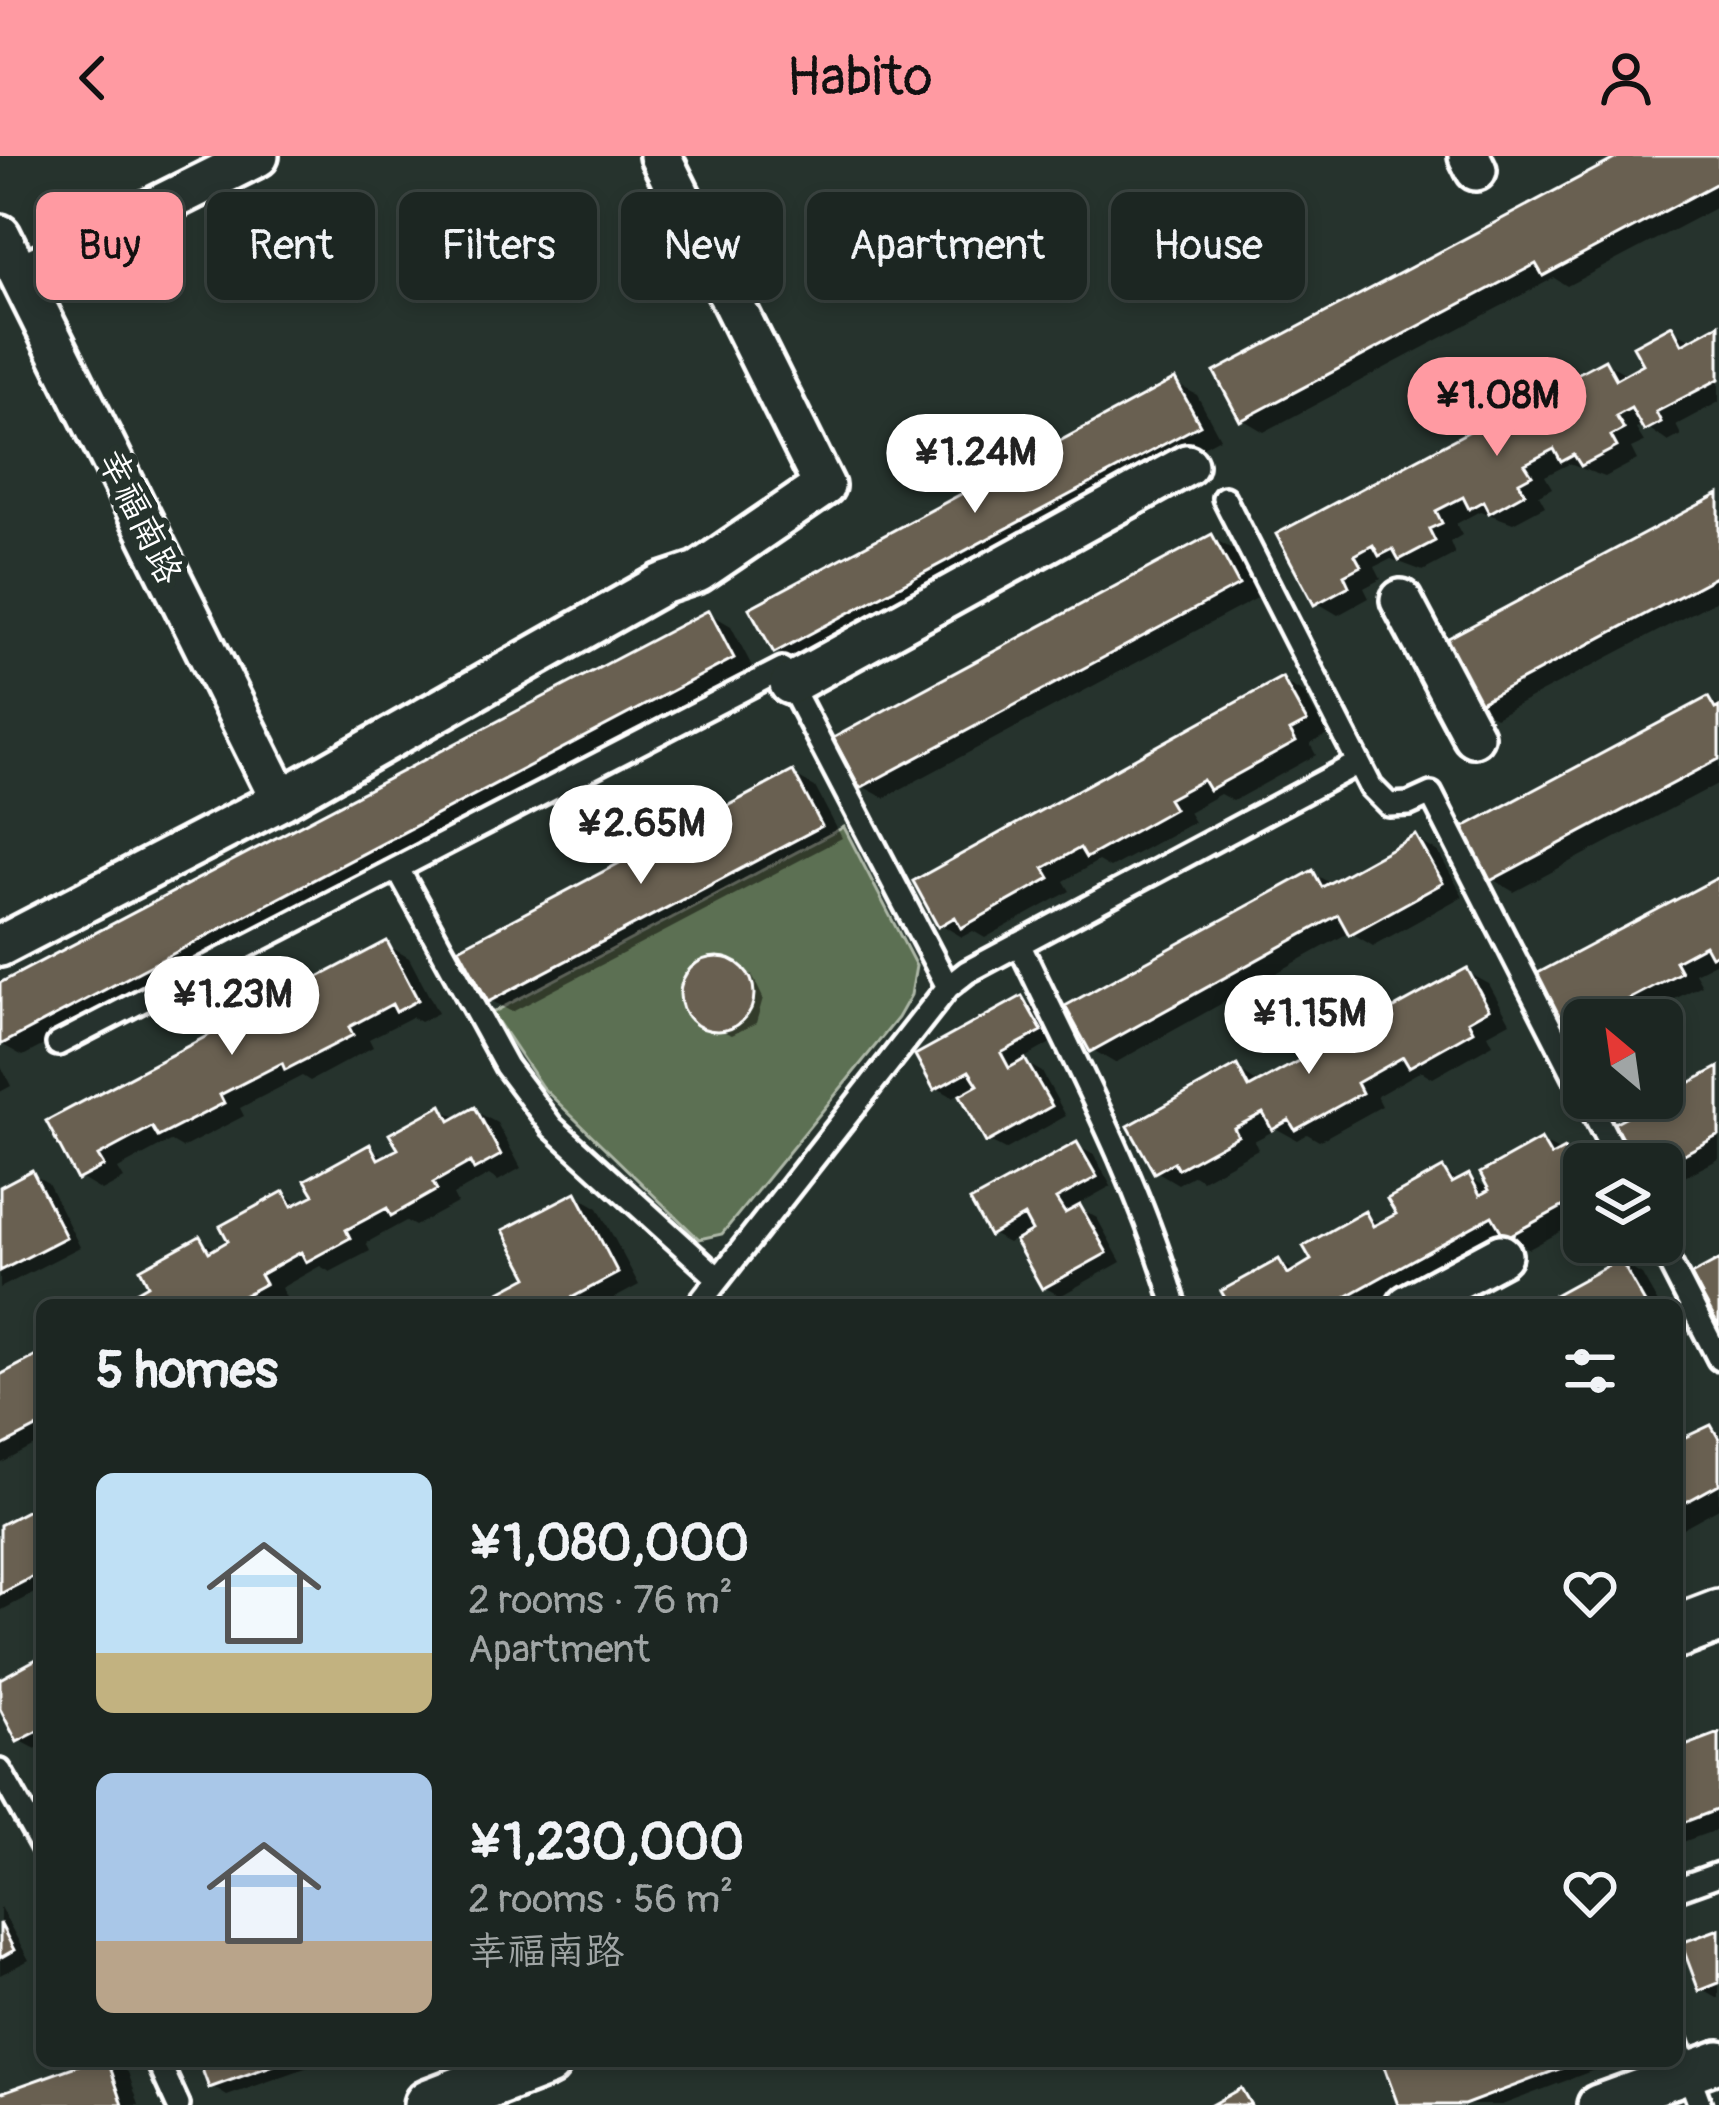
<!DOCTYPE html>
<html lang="en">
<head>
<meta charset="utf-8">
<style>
  body { margin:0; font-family:Pangolin,"LXGW WenKai TC",sans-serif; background:#29322f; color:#f1f3f6; height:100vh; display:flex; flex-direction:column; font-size:45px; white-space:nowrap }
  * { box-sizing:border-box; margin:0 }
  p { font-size:39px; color:#a0a5a5 }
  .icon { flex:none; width:66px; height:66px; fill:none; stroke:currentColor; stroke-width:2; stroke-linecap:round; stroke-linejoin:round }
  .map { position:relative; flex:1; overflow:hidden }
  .drawer { position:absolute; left:36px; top:1143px; width:1647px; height:768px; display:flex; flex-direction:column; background:#1c2622; border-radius:18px; box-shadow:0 6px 18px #0003,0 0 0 3px #3a4340 }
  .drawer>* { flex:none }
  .hud { position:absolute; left:36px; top:36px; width:1647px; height:108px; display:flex; gap:24px }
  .needle { width:78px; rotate:331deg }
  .tools { position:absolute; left:1563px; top:843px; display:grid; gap:24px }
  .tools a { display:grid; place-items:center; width:120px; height:120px; border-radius:18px; background:#1c2622; box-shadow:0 6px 18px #0003,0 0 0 3px #3a4340; font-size:60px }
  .price { position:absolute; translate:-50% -102px; padding:0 27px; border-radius:42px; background:#fff; color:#222; font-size:39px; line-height:78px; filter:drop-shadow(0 3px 6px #0008) }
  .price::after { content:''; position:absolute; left:50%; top:72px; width:36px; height:27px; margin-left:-18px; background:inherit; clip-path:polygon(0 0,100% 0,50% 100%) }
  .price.active { background:#ff9aa2; color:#111 }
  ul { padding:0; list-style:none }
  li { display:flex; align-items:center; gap:36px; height:300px; padding:0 60px }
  li span { display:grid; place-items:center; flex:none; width:336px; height:240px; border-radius:18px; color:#555 }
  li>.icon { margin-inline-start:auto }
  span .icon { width:144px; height:144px; fill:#fffc; stroke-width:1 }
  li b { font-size:51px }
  h2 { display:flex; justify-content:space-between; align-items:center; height:144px; padding:0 60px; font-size:51px }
  .tag { padding:0 42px; border-radius:18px; background:#1c2622; box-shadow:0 6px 18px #0003,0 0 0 3px #3a4340; font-size:42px; line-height:108px }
  .tag.active { background:#ff9aa2; color:#111 }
  header { display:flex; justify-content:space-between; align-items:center; height:156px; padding:0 60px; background:#ff9aa2; color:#111; font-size:54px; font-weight:600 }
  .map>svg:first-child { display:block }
</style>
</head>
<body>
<header><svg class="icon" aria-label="back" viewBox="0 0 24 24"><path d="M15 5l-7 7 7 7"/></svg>Habito<svg class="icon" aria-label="person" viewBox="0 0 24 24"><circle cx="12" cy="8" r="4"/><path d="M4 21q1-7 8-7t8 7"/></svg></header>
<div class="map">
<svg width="1719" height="1949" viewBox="0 0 1719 1949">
  <rect width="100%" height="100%" fill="#26332d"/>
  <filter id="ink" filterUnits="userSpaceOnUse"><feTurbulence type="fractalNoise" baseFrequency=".00833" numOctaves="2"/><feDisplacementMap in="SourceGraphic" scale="24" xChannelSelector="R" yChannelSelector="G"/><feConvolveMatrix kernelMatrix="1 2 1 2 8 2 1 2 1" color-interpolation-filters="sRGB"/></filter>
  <g filter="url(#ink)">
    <path fill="#5c7052" stroke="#aeb8a8" stroke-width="3" d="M844,671L916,810L911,839L898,862L722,1078L699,1083L542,931L492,857Z"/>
    <path fill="#0007" d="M1626,0H1719V50L1567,130L1554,122L1264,276L1242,263Z
      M1719,171V246L1676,269L1681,279L1668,286L1644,269L1636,273L1644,286L1631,292L1637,304L1605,321L1569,308L1545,320L1552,332L1539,339L1545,350L1513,367L1480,355L1456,368L1462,379L1450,386L1455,398L1423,415L1391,403L1375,411L1381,423L1364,432L1369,442L1338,459L1316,446L1280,379L1605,206L1628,219L1647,210L1672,173L1693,185Z
      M1175,227L1197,239L1220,282L798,508L776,495Z
      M1719,341V443L1495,561L1473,549Z
      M1212,382L1234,394L1259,441L884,642L862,630Z
      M709,457L731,470L754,514L23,900L1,888L0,831Z
      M1282,525L1304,537L1327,579L1310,588L1316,599L1233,645L1220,638L1188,656L1194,666L1110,712L1098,705L1064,725L1070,735L985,782L973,775L962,781L940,768Z
      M1708,544L1719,550V627L1514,736L1492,723Z
      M793,619L815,631L842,682L512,856L490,844Z
      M1416,683L1438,696L1463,740L1373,790L1350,776L1115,907L1093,894L1313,717L1333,729Z
      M1719,725V805L1695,817L1702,829L1634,864H1584V875L1563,863Z
      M387,789L409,802L438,857L420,866L412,861L369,883L373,891L310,925L302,920L240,952L244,960L182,992L170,985L118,1013L124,1023L102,1035L80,1022L50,966Z
      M714,805L752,819L763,842L756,867L732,879L695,864L683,841L691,817Z
      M1467,816L1489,828L1510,866L1488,878L1493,888L1433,922L1421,915L1377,940L1382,950L1319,985L1307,978L1297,984L1277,973L1254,985L1258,993L1202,1024L1194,1019L1178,1028L1156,1015L1237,913L1261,929Z
      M1022,843L1039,853L1056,884L1021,904L1042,916L1066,960L1005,994L988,985L962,936L953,941L937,932Z
      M0,908L11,930L0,936Z
      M1719,915V1003L1667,1030L1662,1028V1008Z
      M442,953L460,963L475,955L497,967L521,1012L498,1025L489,1019L453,1039L457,1047L415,1070L406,1065L366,1087L370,1095L330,1116L320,1110L281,1132L286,1141L270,1149H144L200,1084L218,1094L284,1038L301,1048L318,1040L370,992L388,1002L402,994Z
      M1541,986L1585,1008L1584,1063L1529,1093L1505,1077L1374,1149H1232L1279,1106L1296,1116L1315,1106L1365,1059L1382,1069L1400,1059L1443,1015L1461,1026L1469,1021L1494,1036Z
      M1077,990L1094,999L1111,1030L1075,1050L1097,1062L1121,1106L1060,1140L1044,1131L1017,1082L1008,1087L991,1078Z
      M32,1018L48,1027L80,1091L0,1132V1034Z
      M576,1039L598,1052L639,1129L602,1149H481L532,1122Z
      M1620,1106L1642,1119L1659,1149H1542Z
      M42,1200V1286L0,1308V1223Z
      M1711,1273L1719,1277V1352L1677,1375V1283L1684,1288Z
      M42,1351V1433L0,1455V1373Z
      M42,1504V1590L36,1593L19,1584L0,1547V1526Z
      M1719,1580V1673L1677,1688V1596Z
      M0,1751L29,1804L0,1819Z
      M1719,1777V1842H1717L1701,1833Z
      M99,1905H109L128,1916L139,1949H0V1940Z
      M202,1905H325L227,1940L211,1930Z
      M1400,1905H1618L1502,1949H1402Z"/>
    <path fill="#696151" stroke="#fff" stroke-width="3" d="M1620,0H1719V26L1543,120L1536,108L1240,265L1214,216Z
      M1719,168V223L1656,256L1661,266L1644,275L1631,252L1616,260L1624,273L1611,280L1617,291L1581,310L1574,299L1561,306L1554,293L1525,308L1532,319L1519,326L1525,337L1489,357L1483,345L1469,353L1463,341L1436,355L1442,367L1429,373L1435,385L1399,404L1393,393L1379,400L1373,389L1355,399L1361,410L1344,419L1349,430L1314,449L1276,378L1605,203L1616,223L1643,208L1633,190L1672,169L1682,188Z
      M1175,223L1200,269L774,497L749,452Z
      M1719,338V419L1471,551L1437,488Z
      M1212,378L1239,429L860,632L833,582Z
      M709,454L734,502L0,889V827Z
      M1282,521L1307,566L1290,575L1296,586L1209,634L1203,624L1168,643L1174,653L1086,702L1080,692L1044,712L1050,722L961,772L955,761L938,771L913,725Z
      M1708,541L1715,553L1719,551V603L1490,725L1462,672Z
      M793,615L822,670L488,846L459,792Z
      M1416,679L1443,727L1349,779L1338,759L1090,896L1065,850L1313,714L1322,731Z
      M1719,721V796L1711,800L1705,789L1675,805L1681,816L1582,868L1576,857L1561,865L1536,818Z
      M387,785L418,844L396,856L392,848L349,871L353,879L285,914L282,907L220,939L224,947L158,981L152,971L98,1000L104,1010L77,1024L46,965Z
      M680 838a37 37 0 1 1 74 0a37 37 0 1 1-74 0Z
      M1467,812L1489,853L1468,865L1473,875L1409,911L1403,901L1357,927L1362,937L1295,974L1289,964L1272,974L1263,957L1234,972L1238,980L1178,1013L1174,1006L1154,1017L1128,970L1237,909L1249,932Z
      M1022,840L1042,875L1001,897L1009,912L1025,903L1052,950L986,987L960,939L978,929L969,915L934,934L915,899Z
      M1719,911V979L1662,1010L1636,1008L1614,967Z
      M442,949L450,965L475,951L501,999L474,1014L470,1006L433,1027L437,1034L391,1060L387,1052L346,1074L350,1082L306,1106L301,1096L260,1119L265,1128L226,1149L221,1142L207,1149H141L134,1137L148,1129L140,1113L200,1080L209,1096L228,1085L220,1070L284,1035L292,1050L314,1039L305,1024L370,988L378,1003L398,993L389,978Z
      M1541,983L1551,1000L1564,993L1584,1028V1039L1505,1082L1492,1060L1331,1149H1229L1221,1135L1279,1103L1288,1118L1311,1104L1303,1090L1365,1055L1373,1070L1396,1058L1387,1043L1443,1012L1452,1027L1469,1018L1480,1039L1489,1034L1480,1017Z
      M1077,986L1097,1021L1056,1043L1065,1057L1080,1049L1107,1097L1042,1133L1015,1085L1032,1075L1024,1060L989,1080L970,1045Z
      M32,1014L66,1081L0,1115V1031Z
      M576,1036L618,1117L558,1149H475L528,1121L503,1074Z
      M1620,1103L1646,1149H1536Z
      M1719,1104V1171L1691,1119Z
      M42,1197V1269L0,1291V1219Z
      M1711,1269L1719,1283V1328L1677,1351V1285Z
      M42,1347V1416L0,1438V1369Z
      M42,1500V1573L17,1586L0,1553V1523Z
      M1719,1577V1653L1677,1669V1593Z
      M0,1767L14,1794L0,1802Z
      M1719,1773V1827L1699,1835L1681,1787Z
      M90,1905H108L123,1949H0V1937Z
      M199,1905H285L209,1932Z
      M1391,1905H1580L1464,1949H1398L1383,1908Z
      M1241,1932L1251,1949H1211Z"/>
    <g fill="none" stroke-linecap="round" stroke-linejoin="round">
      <defs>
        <path id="service" d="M1224,342L1371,631L1389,649L1409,648L1431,638L1584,938
          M399,715L506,910L552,971L718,1122
          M1019,788C1075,906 1138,1023 1175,1149
          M58,888L782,513L948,831
          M1586,942L1620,1008
          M1659,1086L1719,1203
          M698,1149L948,831L967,816L1358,607
          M0,1615L42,1690
          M1677,1733L1719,1718
          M1677,1887L1700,1949
          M158,1905L178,1949"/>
        <path id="minor" d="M1469,0L1476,14
          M0,79L281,644
          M20,119L258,0
          M1401,444L1473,580
          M790,528L1187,309
          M0,790L281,644L662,428L698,416L824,330L660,0
          M1408,1149L1501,1099
          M1598,1949L1719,1905"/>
        <path id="tertiary" d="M1677,1476L1719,1460
          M430,1949L545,1905"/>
      </defs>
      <use href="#service" stroke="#fff" stroke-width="30"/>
      <use href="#minor" stroke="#fff" stroke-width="48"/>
      <use href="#tertiary" stroke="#fff" stroke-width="60"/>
      <use href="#service" stroke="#26332d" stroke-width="21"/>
      <use href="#minor" stroke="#26332d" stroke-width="39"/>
      <use href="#tertiary" stroke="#26332d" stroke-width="51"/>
    </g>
  </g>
  <g text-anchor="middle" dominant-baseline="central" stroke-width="12" stroke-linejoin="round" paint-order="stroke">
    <g font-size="36" fill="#fff" stroke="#26332d">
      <text transform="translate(140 361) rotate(64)">幸福南路</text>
    </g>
  </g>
</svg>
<div class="tools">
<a><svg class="needle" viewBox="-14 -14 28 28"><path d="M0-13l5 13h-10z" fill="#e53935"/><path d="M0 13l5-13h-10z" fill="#a0a5a5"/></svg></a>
<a><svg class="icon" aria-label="layers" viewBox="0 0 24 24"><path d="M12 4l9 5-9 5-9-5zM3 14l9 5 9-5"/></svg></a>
</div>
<b class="price active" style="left:1497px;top:303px">¥1.08M</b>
<b class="price" style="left:975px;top:360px">¥1.24M</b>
<b class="price" style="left:641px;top:731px">¥2.65M</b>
<b class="price" style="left:232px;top:902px">¥1.23M</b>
<b class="price" style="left:1309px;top:921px">¥1.15M</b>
<div class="hud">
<a class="tag active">Buy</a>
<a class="tag">Rent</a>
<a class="tag">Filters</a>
<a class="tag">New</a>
<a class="tag">Apartment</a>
<a class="tag">House</a>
</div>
<section class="drawer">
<h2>5 homes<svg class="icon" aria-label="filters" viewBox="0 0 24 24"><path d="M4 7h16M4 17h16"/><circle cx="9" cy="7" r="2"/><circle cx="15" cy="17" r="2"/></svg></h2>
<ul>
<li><span style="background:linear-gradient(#bfe0f5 75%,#c2b280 0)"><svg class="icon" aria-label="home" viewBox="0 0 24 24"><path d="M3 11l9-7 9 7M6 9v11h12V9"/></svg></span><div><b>¥1,080,000</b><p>2 rooms · 76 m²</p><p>Apartment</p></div><svg class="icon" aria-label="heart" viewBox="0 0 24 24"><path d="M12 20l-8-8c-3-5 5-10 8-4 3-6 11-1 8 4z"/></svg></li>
<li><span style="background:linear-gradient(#a9c7e8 70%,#b9a48a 0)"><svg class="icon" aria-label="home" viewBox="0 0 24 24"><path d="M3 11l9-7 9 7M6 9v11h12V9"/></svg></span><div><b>¥1,230,000</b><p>2 rooms · 56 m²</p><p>幸福南路</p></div><svg class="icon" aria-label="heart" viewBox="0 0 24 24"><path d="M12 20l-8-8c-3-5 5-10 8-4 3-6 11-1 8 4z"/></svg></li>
</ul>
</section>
</div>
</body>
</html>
